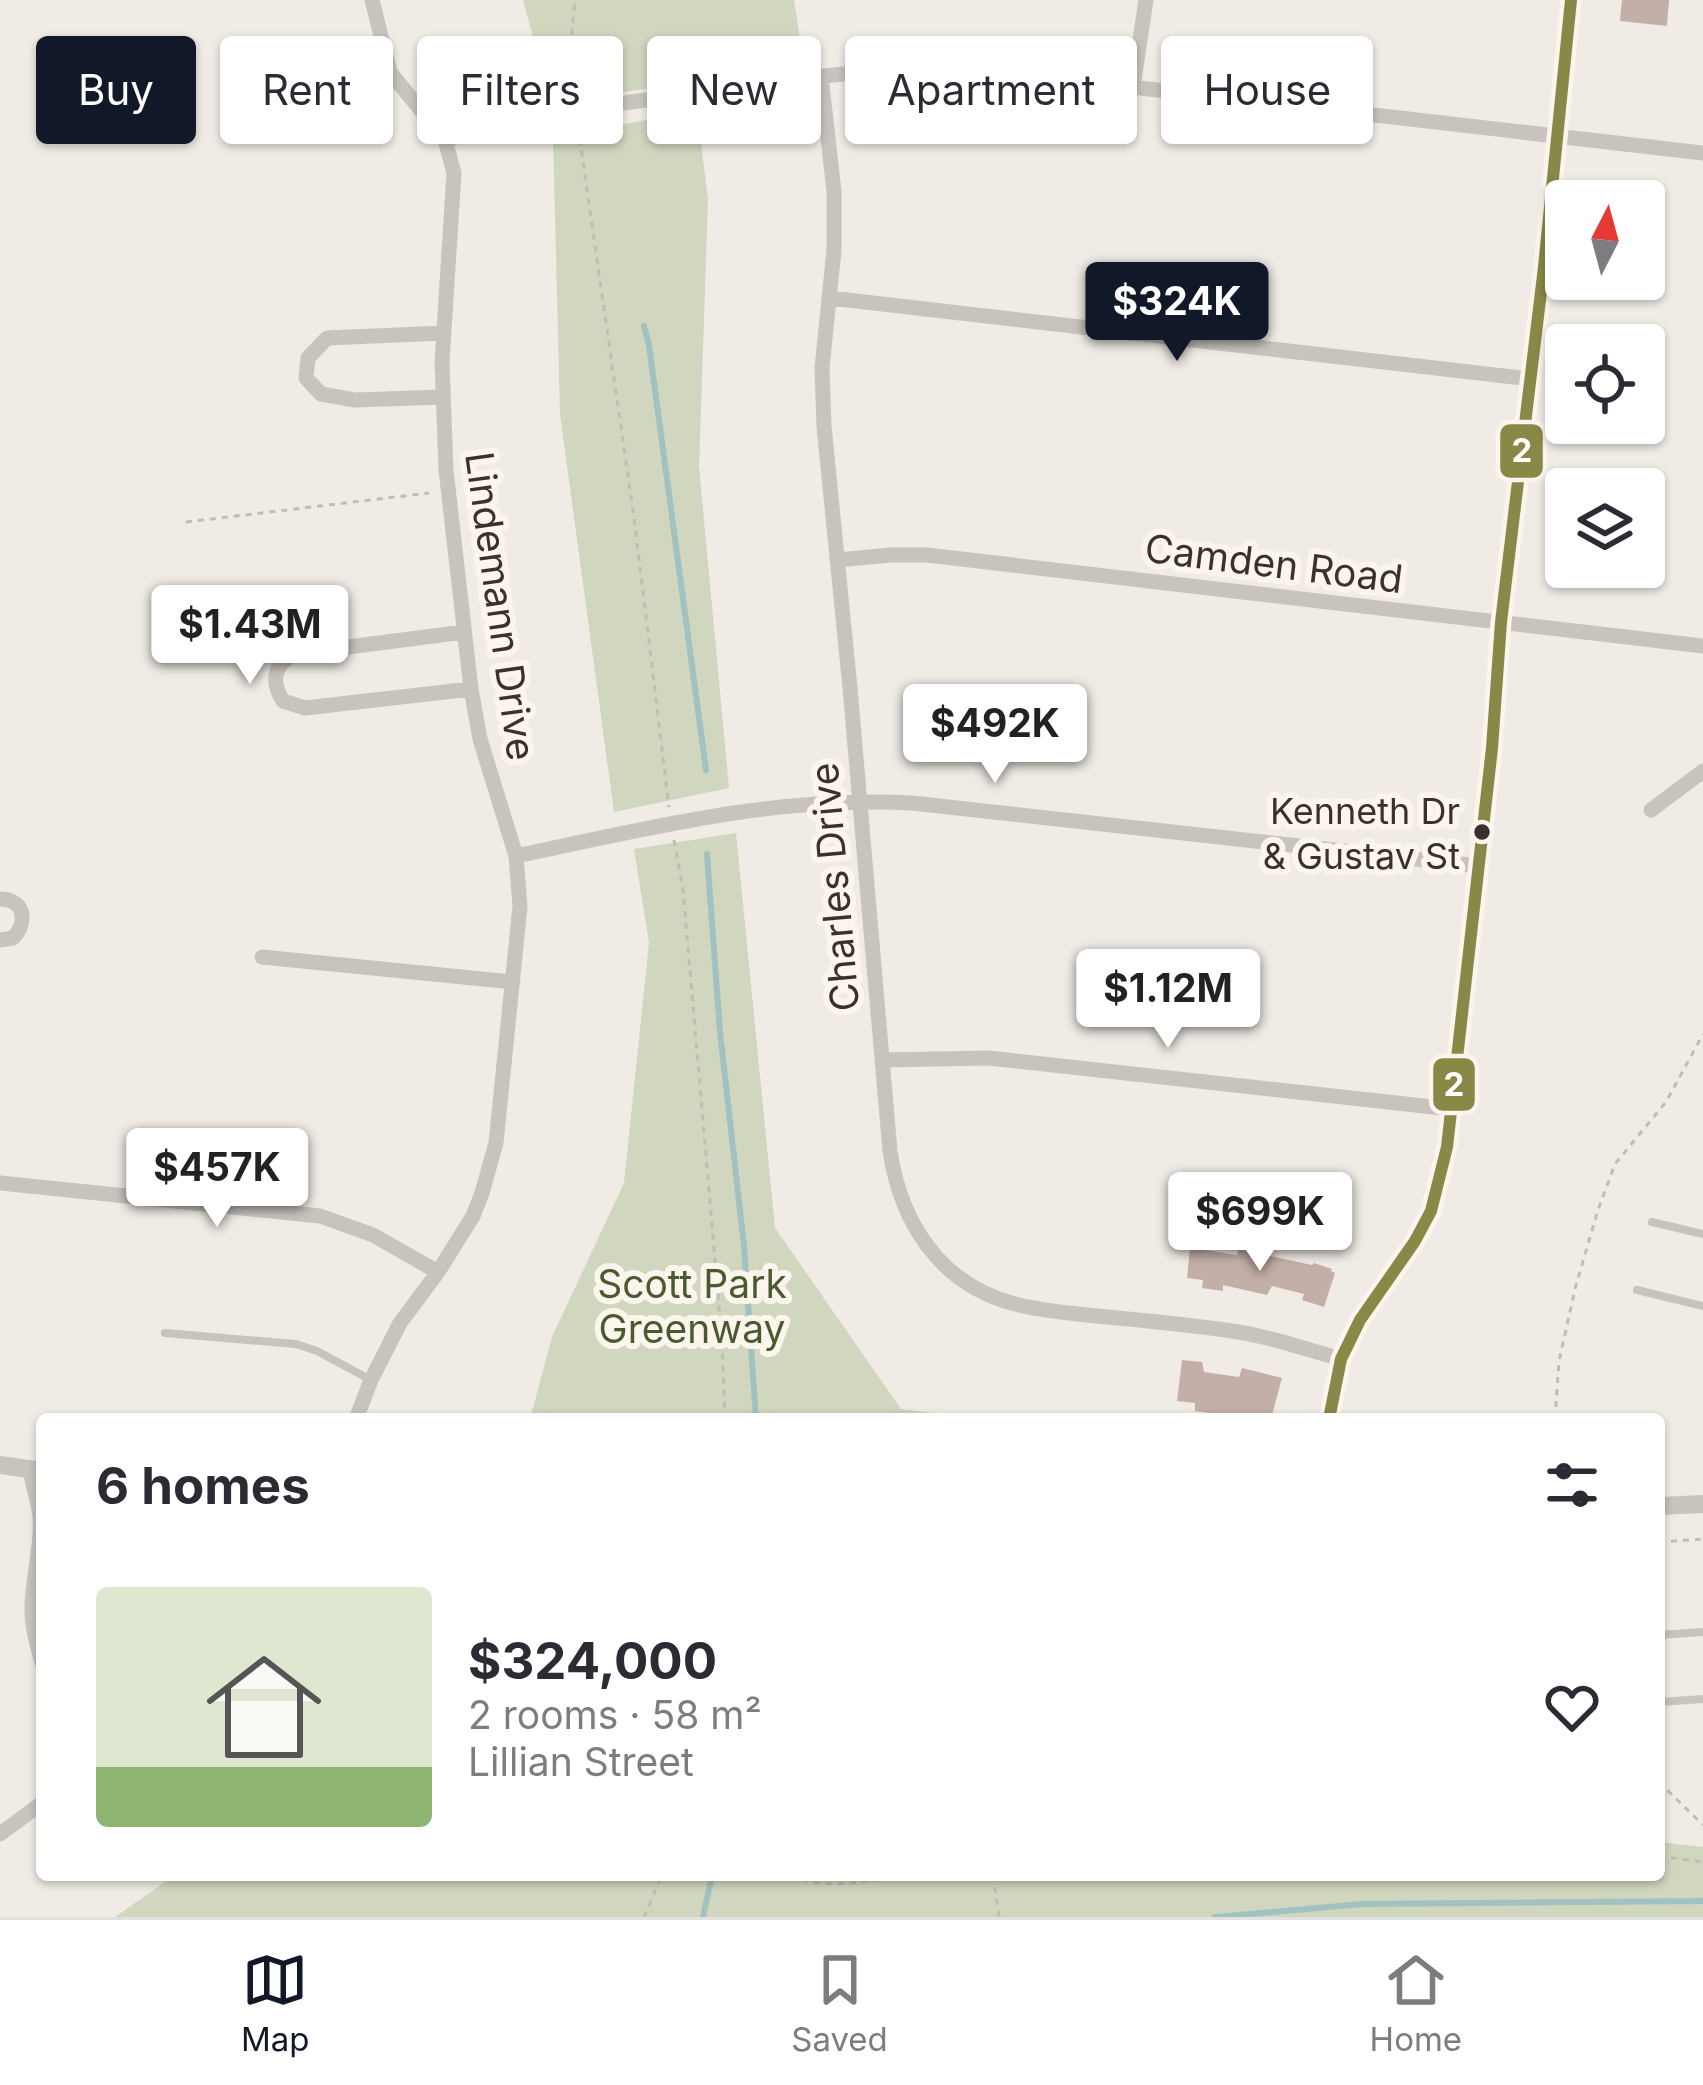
<!DOCTYPE html>
<html lang="en">
<head>
<meta charset="utf-8">
<style>
  body { margin:0; font-family:Inter,sans-serif; background:#f7f7f7; color:#2b2b33; height:100vh; display:flex; flex-direction:column; font-size:45px; white-space:nowrap }
  * { box-sizing:border-box; margin:0 }
  p { font-size:39px; color:#7c7c81 }
  .icon { flex:none; width:66px; height:66px; fill:none; stroke:currentColor; stroke-width:2; stroke-linecap:round; stroke-linejoin:round }
  .map { position:relative; flex:1; overflow:hidden }
  .panel { position:absolute; left:36px; top:1413px; width:1629px; height:468px; display:flex; flex-direction:column; background:#fff; border-radius:12px; box-shadow:0 3px 9px #0004 }
  .panel>* { flex:none }
  .hud { position:absolute; left:36px; top:36px; width:1632px; height:108px; display:flex; gap:24px }
  .needle { width:78px; rotate:6deg }
  .controls { position:absolute; left:1545px; top:180px; display:grid; gap:24px }
  .controls a { display:grid; place-items:center; width:120px; height:120px; border-radius:12px; background:#fff; box-shadow:0 3px 9px #0004; font-size:60px }
  .price { position:absolute; translate:-50% -102px; padding:0 27px; border-radius:12px; background:#fff; color:#222; font-size:39px; line-height:78px; filter:drop-shadow(0 3px 6px #0008) }
  .price::after { content:''; position:absolute; left:50%; top:72px; width:36px; height:27px; margin-left:-18px; background:inherit; clip-path:polygon(0 0,100% 0,50% 100%) }
  .price.selected { background:#111827; color:#fff }
  ul { padding:0; list-style:none }
  li { display:flex; align-items:center; gap:36px; height:300px; padding:0 60px }
  li+li { border-top:3px solid #e1e1e2 }
  li span { display:grid; place-items:center; flex:none; width:336px; height:240px; border-radius:12px; color:#555 }
  li>.icon { margin-inline-start:auto }
  span .icon { width:144px; height:144px; fill:#fffc; stroke-width:1 }
  li b { font-size:51px }
  h2 { display:flex; justify-content:space-between; align-items:center; height:144px; padding:0 60px; font-size:51px }
  .tag { padding:0 42px; border-radius:12px; background:#fff; box-shadow:0 3px 9px #0004; font-size:42px; line-height:108px }
  .tag.selected { background:#111827; color:#fff }
  .dock { display:flex; justify-content:space-around; align-items:center; height:168px; border-top:3px solid #e1e1e2; background:#fff; font-size:33px; color:#7c7c81 }
  .dock a { display:grid; justify-items:center; gap:6px }
  .dock .selected { color:#111827 }
  .map>svg:first-child { display:block }
</style>
</head>
<body>
<div class="map">
<svg width="1703" height="1917" viewBox="0 0 1703 1917">
  <rect width="100%" height="100%" fill="#f0ebe5"/>
  <path fill="#d1d6bf" d="M523,0H794L804,65L551,103Z
    M697,110L708,200L699,467L729,788L614,812L560,414L553,138Z
    M736,833L775,1228L901,1409L985,1419H530L552,1337L624,1183L649,943L634,849Z
    M1659,1842L1703,1847V1917H115L175,1875H1659Z"/>
  <g fill="none" stroke-linecap="round" stroke-linejoin="round">
    <path stroke="#a1c2c1" stroke-width="6" d="M644,326L649,345L706,770
      M707,854L720,1032L744,1246L756,1419
      M703,1917L712,1875
      M1215,1917L1363,1904L1703,1901"/>
  </g>
  <path fill="#c3afa7" d="M1622,0H1669L1667,26L1620,21Z
    M1190,1248L1237,1255L1238,1249L1312,1265L1314,1263L1332,1269L1331,1271L1335,1273L1324,1307L1302,1300L1304,1294L1272,1286L1267,1295L1223,1285V1291L1202,1288L1203,1280L1187,1278Z
    M1182,1360L1202,1362L1204,1372L1239,1377L1242,1368L1282,1378L1271,1419H1229L1230,1416L1195,1411V1403L1177,1401Z"/>
  <g fill="none" stroke-linecap="round" stroke-linejoin="round">
    <path stroke="#c2bbb6" stroke-width="3" stroke-dasharray="6 6" stroke-linecap="butt" d="M574,94L569,57L575,0
      M578,127L634,518L669,807
      M186,522L429,493
      M674,840L683,889L722,1342L725,1419
      M1555,1419L1559,1361L1576,1285L1598,1210L1615,1164L1666,1102L1703,1034
      M1659,1542L1703,1539
      M1659,1782L1703,1825
      M1659,1856L1703,1862
      M791,1875C821,1892 878,1879 911,1875
      M993,1875L999,1917
      M644,1917L662,1875"/>
    <path stroke="#c9c3be" stroke-width="8" d="M1652,1222L1703,1234
      M1637,1290L1703,1306
      M165,1333L296,1344L317,1351L371,1380
      M1659,1635L1703,1632
      M1659,1702L1703,1699"/>
    <path stroke="#c9c3be" stroke-width="15" d="M821,76L834,191V250L822,368L824,426L850,688L890,1151C901,1224 941,1285 1015,1304C1042,1311 1070,1313 1097,1316C1140,1320 1183,1324 1225,1330C1265,1335 1302,1348 1341,1359
      M1133,87L1146,0
      M445,140C532,115 620,103 710,91C787,81 863,70 941,65L1703,153
      M830,298L1530,379
      M443,397L355,400L321,394L306,378L308,358L327,338L444,333
      M837,560L891,555H927L1703,646
      M464,632L294,654C273,665 271,682 283,701L305,708L471,689
      M1651,810L1703,771
      M516,856C650,828 774,796 912,803L1479,866
      M0,899C25,899 28,922 13,938L0,940
      M262,957L513,982
      M882,1060L989,1058L1451,1109
      M0,1183L320,1216L373,1235L438,1272
      M356,1419L371,1380L400,1323L438,1272L473,1216L482,1193L496,1143L520,906L516,856L480,739L471,689L446,470L442,362L454,173L445,140L390,72L372,0
      M1329,1419L1341,1359L1360,1320L1415,1241L1431,1211L1447,1147L1492,748L1501,622L1544,267L1571,0
      M31,1469C31,1486 39,1500 40,1517C42,1546 33,1576 32,1605C31,1625 37,1644 42,1663
      M0,1834L42,1803"/>
    <path stroke="#c9c3be" stroke-width="18" d="M0,1465L42,1471
      M1659,1506L1703,1504"/>
    <defs>
      <path id="bus-1" d="M1329,1419L1341,1359L1360,1320L1415,1241L1431,1211L1447,1147L1492,748L1501,622L1544,267L1571,0"/>
    </defs>
    <use href="#bus-1" stroke="#fbf5ee" stroke-width="21"/>
    <use href="#bus-1" stroke="#888847" stroke-width="12"/>
  </g>
  <circle fill="#3b302b" stroke="#fbf5ee" stroke-width="4.5" cx="1482" cy="832" r="10"/>
  <g text-anchor="middle" dominant-baseline="central" stroke-width="12" stroke-linejoin="round" paint-order="stroke">
    <g font-size="36" fill="#3b302b" stroke="#fbf5ee" text-anchor="end">
      <text x="1460" y="811">Kenneth Dr<tspan x="1460" dy="45">&amp; Gustav St</tspan></text>
    </g>
    <g font-size="39" fill="#3b302b" stroke="#fbf5ee">
      <text transform="translate(1274 563) rotate(7)">Camden Road</text>
      <text transform="translate(501 606) rotate(82)">Lindemann Drive</text>
      <text transform="translate(834 887) rotate(-95)">Charles Drive</text>
    </g>
    <g font-size="39" fill="#4a5a2e" stroke="#fbf5ee">
      <text x="692" y="1283">Scott Park<tspan x="692" dy="45">Greenway</tspan></text>
    </g>
  </g>
  <g stroke="#fbf5ee" stroke-width="4.5">
    <rect x="1498" y="422" width="47" height="58" rx="12" fill="#888847"/>
    <rect x="1431" y="1056" width="46" height="57" rx="12" fill="#888847"/>
  </g>
  <g font-size="33" text-anchor="middle" font-weight="bold" fill="#fff">
    <text x="1522" y="462">2</text>
    <text x="1454" y="1096">2</text>
  </g>
</svg>
<div class="controls">
<a><svg class="needle" viewBox="-14 -14 28 28"><path d="M0-13l5 13h-10z" fill="#e53935"/><path d="M0 13l5-13h-10z" fill="#7c7c81"/></svg></a>
<a><svg class="icon" aria-label="locate" viewBox="0 0 24 24"><circle cx="12" cy="12" r="6"/><path d="M12 2v4M12 18v4M2 12h4M18 12h4"/></svg></a>
<a><svg class="icon" aria-label="layers" viewBox="0 0 24 24"><path d="M12 4l9 5-9 5-9-5zM3 14l9 5 9-5"/></svg></a>
</div>
<b class="price selected" style="left:1177px;top:364px">$324K</b>
<b class="price" style="left:250px;top:687px">$1.43M</b>
<b class="price" style="left:995px;top:786px">$492K</b>
<b class="price" style="left:1168px;top:1051px">$1.12M</b>
<b class="price" style="left:217px;top:1230px">$457K</b>
<b class="price" style="left:1260px;top:1274px">$699K</b>
<div class="hud">
<a class="tag selected">Buy</a>
<a class="tag">Rent</a>
<a class="tag">Filters</a>
<a class="tag">New</a>
<a class="tag">Apartment</a>
<a class="tag">House</a>
</div>
<section class="panel">
<h2>6 homes<svg class="icon" aria-label="filters" viewBox="0 0 24 24"><path d="M4 7h16M4 17h16"/><circle cx="9" cy="7" r="2"/><circle cx="15" cy="17" r="2"/></svg></h2>
<ul>
<li><span style="background:linear-gradient(#dfe7d0 75%,#8fb573 0)"><svg class="icon" aria-label="home" viewBox="0 0 24 24"><path d="M3 11l9-7 9 7M6 9v11h12V9"/></svg></span><div><b>$324,000</b><p>2 rooms · 58 m²</p><p>Lillian Street</p></div><svg class="icon" aria-label="heart" viewBox="0 0 24 24"><path d="M12 20l-8-8c-3-5 5-10 8-4 3-6 11-1 8 4z"/></svg></li>
</ul>
</section>
</div>
<nav class="dock">
<a class="selected"><svg class="icon" aria-label="map" viewBox="0 0 24 24"><path d="M3 6l6-2 6 2 6-2v14l-6 2-6-2-6 2zM9 4v14M15 6v14"/></svg>Map</a>
<a><svg class="icon" aria-label="saved" viewBox="0 0 24 24"><path d="M7 4h10v16l-5-4-5 4z"/></svg>Saved</a>
<a><svg class="icon" aria-label="home" viewBox="0 0 24 24"><path d="M3 11l9-7 9 7M6 9v11h12V9"/></svg>Home</a>
</nav>
</body>
</html>
